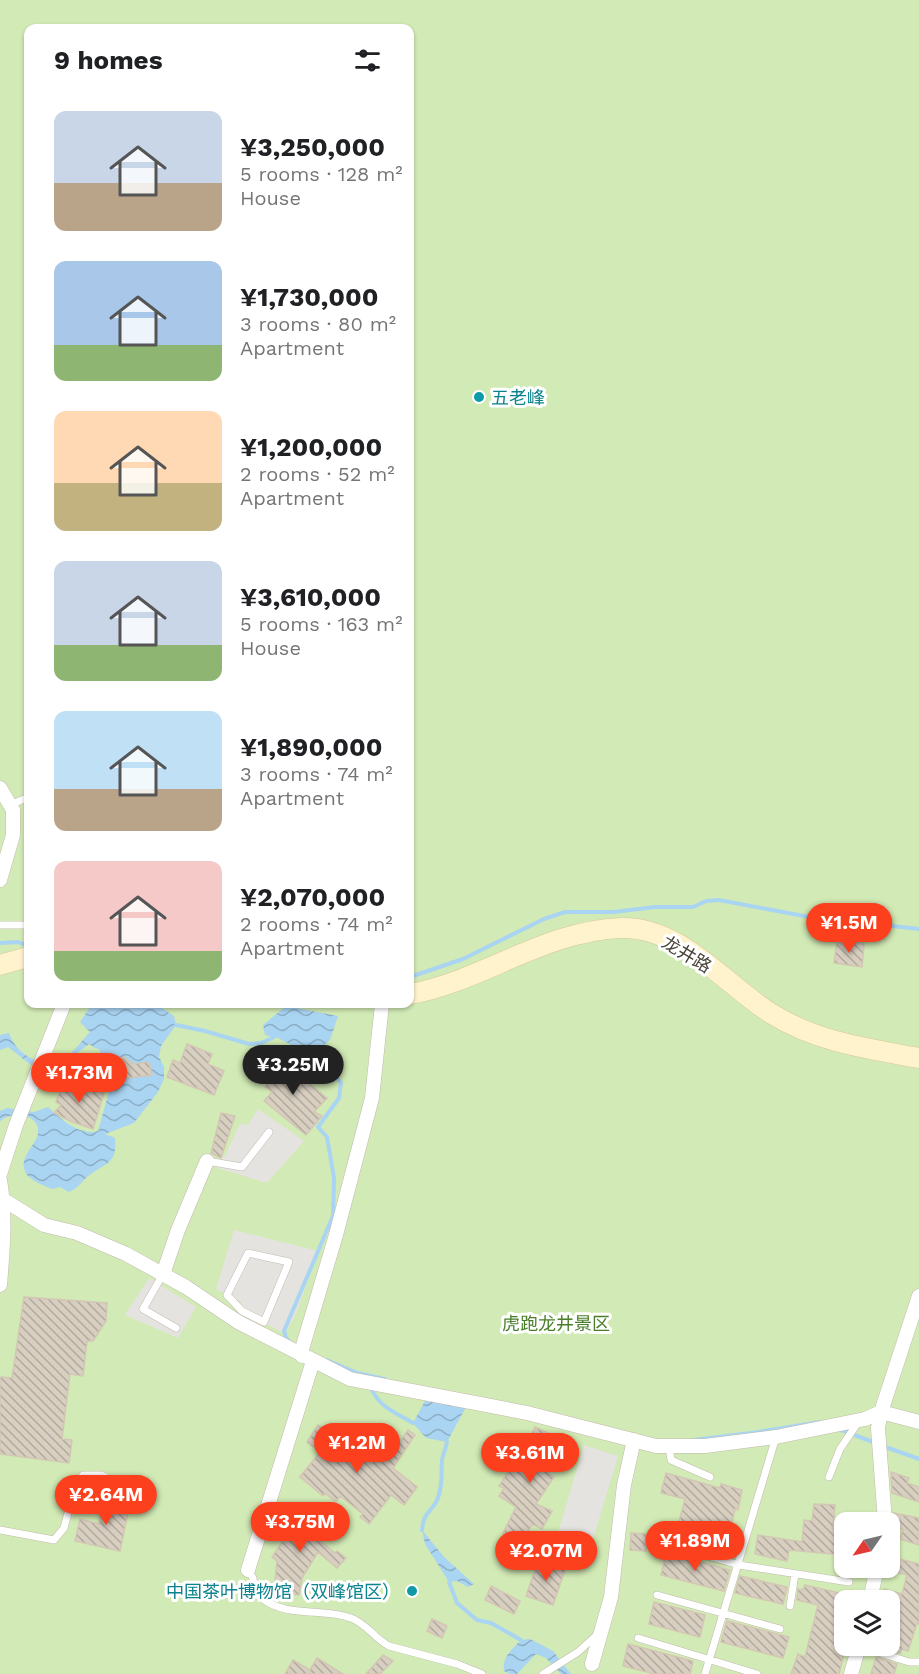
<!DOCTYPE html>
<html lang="en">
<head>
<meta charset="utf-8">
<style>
  body { margin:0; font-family:"Work Sans","Noto Sans SC",sans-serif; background:#f6f6f6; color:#202124; height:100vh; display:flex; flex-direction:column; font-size:22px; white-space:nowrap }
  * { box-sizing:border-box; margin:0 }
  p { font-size:20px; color:#757577 }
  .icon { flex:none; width:33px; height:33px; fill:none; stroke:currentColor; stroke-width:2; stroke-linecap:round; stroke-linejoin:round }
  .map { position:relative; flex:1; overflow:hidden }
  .side { position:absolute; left:24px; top:24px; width:390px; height:984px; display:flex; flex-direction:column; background:#fff; border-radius:12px; box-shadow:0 2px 4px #0004 }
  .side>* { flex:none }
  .needle { width:39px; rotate:236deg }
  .fabs { position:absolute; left:834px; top:1512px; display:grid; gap:12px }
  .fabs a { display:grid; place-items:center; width:66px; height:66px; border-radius:12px; background:#fff; box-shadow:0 2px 4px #0004; font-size:30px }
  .price { position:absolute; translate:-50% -51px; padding:0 14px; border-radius:21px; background:#fc3f1d; color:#fff; font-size:20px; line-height:39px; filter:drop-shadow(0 2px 3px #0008) }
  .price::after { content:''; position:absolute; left:50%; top:36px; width:18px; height:14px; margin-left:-9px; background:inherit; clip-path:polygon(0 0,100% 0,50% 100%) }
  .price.on { background:#222; color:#fff }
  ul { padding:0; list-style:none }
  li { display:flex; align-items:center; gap:18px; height:150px; padding:0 30px }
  li span { display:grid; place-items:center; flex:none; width:168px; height:120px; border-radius:12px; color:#555 }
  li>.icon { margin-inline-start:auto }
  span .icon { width:72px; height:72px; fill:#fffc; stroke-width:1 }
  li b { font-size:26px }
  h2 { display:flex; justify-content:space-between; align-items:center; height:72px; padding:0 30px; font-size:26px }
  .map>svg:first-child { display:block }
</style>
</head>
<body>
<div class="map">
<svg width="919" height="1674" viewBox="0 0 919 1674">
  <defs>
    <pattern id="water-waves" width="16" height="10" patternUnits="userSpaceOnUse" patternTransform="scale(1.5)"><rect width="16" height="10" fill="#a9d4f2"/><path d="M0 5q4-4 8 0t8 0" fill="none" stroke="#8caec5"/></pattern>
    <pattern id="building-back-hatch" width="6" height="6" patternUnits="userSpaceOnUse" patternTransform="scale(1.5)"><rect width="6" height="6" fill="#d8cfc1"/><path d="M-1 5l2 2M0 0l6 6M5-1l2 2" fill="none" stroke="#b1aa9e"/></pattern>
  </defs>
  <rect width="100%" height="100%" fill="#f6f3ec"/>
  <path fill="#d2eab5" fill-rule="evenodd" d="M0,0H919V1674H0ZM28,28H410V1004H28ZM844,1522H890V1568H844ZM844,1600H890V1646H844Z"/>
  <path fill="#e5e3e0" d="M258,1109L304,1141L267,1183L208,1165L225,1156L240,1124L248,1125Z
    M234,1230L318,1251L296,1314L285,1334L239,1309L241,1302L216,1289Z
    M149,1278L196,1307L178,1338L125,1315Z
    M584,1445L618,1456L591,1546L557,1536Z"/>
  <path fill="url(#water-waves)" d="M92,1004H156L174,1016L176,1025L161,1046L159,1057L164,1067V1079L158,1092L134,1123L105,1134L115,1138C117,1163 108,1162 91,1174C82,1180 79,1188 69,1192L60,1187L52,1189C43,1185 28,1180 25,1171C17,1153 48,1139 35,1122C29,1115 21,1115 13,1116C7,1116 5,1118 0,1121V1111L7,1108L34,1112L48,1107C61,1119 79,1136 98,1131L112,1081L99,1049L95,1048L89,1044L65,1062L31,1065L8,1047L0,1050V1035L9,1033C17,1056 44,1071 67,1056C76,1050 83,1039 90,1032L80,1022Z
    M286,1006L338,1016L330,1040L317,1051L300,1061L291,1052V1045L278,1038L265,1035L263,1025Z
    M426,1399L466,1407L447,1442L426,1438L413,1423Z
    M422,1530L444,1557L474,1584L468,1587L457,1581L449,1582L425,1544Z
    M530,1639L553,1651L571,1674H561L546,1658L536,1654L517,1674H510L504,1671C502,1657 512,1649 521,1640Z"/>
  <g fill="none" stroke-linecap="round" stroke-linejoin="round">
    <path stroke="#a9d4f2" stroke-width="4" d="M0,943L18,942L28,946
      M410,977L463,959L544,919L565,912H614L655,907H693L706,901L719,900L804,916L919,929
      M176,1025L205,1031L249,1044L261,1043L274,1037
      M290,1342L286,1338L284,1331L333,1216L334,1178L327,1137L318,1127L339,1098L341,1083L337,1078L306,1057
      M327,1360L357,1373L385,1379
      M371,1388C379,1407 396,1413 413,1423
      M838,1429L876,1443
      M694,1440L751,1433L820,1422
      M883,1446L919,1459
      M422,1530C424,1509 433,1512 438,1498C443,1484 441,1474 442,1460C443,1454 446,1448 447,1442
      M449,1582L457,1603L477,1620L491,1623L521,1640"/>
  </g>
  <path fill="url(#building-back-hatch)" stroke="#d3c7b4" stroke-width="1.5" d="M837,940L864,944L862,967L834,963Z
    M187,1044L212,1054L208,1064L224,1071L214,1095L167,1077L173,1060L180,1063Z
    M124,1057L133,1064L149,1062L152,1075L127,1078L118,1070L90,1078L86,1068Z
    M276,1057L327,1098L314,1112L322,1116L306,1135L264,1101L272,1092L265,1087L269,1080L260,1074Z
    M64,1081L104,1093L93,1129L70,1121L54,1113L61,1105L56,1102Z
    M221,1113L235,1116L221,1158L211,1153Z
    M24,1297L107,1303L106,1321L93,1341H87L83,1376L70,1374L62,1439L72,1440L69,1463L0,1454V1377L12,1378Z
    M318,1425L345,1445L348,1440L375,1461L384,1449L391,1454L408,1430L415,1435L393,1468L417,1487L404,1505L391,1495L369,1524L360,1517L363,1514L340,1496L336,1502L325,1493L323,1496L300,1477L320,1452L307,1442Z
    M535,1427L563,1440L548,1473L554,1477L536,1504L552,1511L542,1529L532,1524L523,1543L503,1533L516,1507L499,1496L504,1488L499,1486L514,1463L517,1466Z
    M891,1472L909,1478L907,1483L919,1487V1502L892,1493Z
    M666,1473L720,1488L721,1484L742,1490L738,1510L735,1509L728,1539L715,1536L712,1544L676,1533L685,1499L661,1493Z
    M105,1498L130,1503L120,1551L75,1541L80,1519L99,1524Z
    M814,1504L835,1505L833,1529H844V1555L789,1550L787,1561L755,1554L758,1535L802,1542L804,1520L812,1521Z
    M300,1507L322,1523L313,1535L335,1553L337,1551L346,1558L337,1568L318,1552L302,1578L299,1595L274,1592L277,1561L272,1557L282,1542L278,1537L286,1526L287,1527Z
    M893,1513L919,1518V1545L900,1539L903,1529L892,1527Z
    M631,1533L646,1534V1551L630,1550Z
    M666,1553L730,1570L724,1591L661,1575Z
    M892,1557L919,1564V1624L917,1623L908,1651L902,1649L900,1653L890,1650V1600H881L884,1589L902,1594L907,1575L889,1570Z
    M539,1558L566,1567L553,1605L526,1596Z
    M740,1576L787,1587L783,1604L735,1593Z
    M805,1585L844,1594V1646H846L839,1674H791L798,1654L805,1657L818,1605L797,1600L798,1589L803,1590Z
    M491,1586L520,1601L514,1614L485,1600Z
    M654,1602L705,1615L700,1637L649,1624Z
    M432,1619L447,1626L442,1638L427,1631Z
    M727,1621L789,1637L783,1658L721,1642Z
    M628,1644L693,1661L690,1674H655L623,1666Z
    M383,1655L393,1661L380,1674H366Z
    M876,1657L897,1664L894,1674H871Z
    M317,1658L343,1674H285L293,1660L310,1670Z"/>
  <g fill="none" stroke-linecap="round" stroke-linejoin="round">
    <defs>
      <path id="lane" d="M10,805L24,799L28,800
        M0,925H28
        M207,1161L242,1167L269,1132
        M248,1253L289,1262L264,1322L242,1311L227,1295Z
        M163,1274L143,1309L176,1328
        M669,1446L671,1460L710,1477
        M829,1477L840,1449L859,1421
        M851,1516L885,1520
        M0,1530L54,1540L64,1528L76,1483L83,1475H101L117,1483
        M673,1546L739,1565L849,1582
        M248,1570L253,1578L255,1594C261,1597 266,1602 271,1604C296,1616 326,1609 351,1618C367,1624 374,1638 389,1646L457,1664L482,1674
        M657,1595L780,1629
        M790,1606L795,1574
        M638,1638L757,1674
        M859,1646L909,1662H919
        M543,1674L578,1652L598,1634
        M705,1674L776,1437"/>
      <path id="street" d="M0,788L13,810V835L0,880
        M0,1174L16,1125L64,1004
        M0,1180C6,1215 3,1249 0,1285
        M4,1200L44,1225L77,1233L126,1254L186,1287L238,1322L350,1379L527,1413L656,1446H705L776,1437L865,1419L881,1412L919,1422
        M163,1274L178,1230L207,1161
        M302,1356V1349L336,1235L372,1098L382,1004
        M885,1522L878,1428L881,1412L919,1296
        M248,1570L313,1361
        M870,1600L877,1568
        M592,1664L611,1597L624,1485L634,1440
        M851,1674L859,1646"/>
      <path id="secondary" d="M0,965L28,957
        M410,994C483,981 543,931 621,928C681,926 725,985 772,1014C817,1042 868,1049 919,1058"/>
    </defs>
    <use href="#lane" stroke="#c2bbae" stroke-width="8"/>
    <use href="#street" stroke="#c2bbae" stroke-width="15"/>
    <use href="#secondary" stroke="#d6c79b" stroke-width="21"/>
    <use href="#lane" stroke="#fff" stroke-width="7"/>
    <use href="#street" stroke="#fff" stroke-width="14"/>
    <use href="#secondary" stroke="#fff3cd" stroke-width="20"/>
  </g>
  <g fill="#0f9aa8" stroke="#fff" stroke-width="2">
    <circle cx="479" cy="397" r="6"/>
    <circle cx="412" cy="1591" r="6"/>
  </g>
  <g text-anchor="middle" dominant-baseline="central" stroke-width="6" stroke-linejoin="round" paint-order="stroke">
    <g font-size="18" fill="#0d838f" stroke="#fff" text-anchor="start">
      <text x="491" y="397">五老峰</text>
      <text x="400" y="1591" text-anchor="end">中国茶叶博物馆（双峰馆区）</text>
    </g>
    <g font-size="18" fill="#4b4439" stroke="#fff">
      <text transform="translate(687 954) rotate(31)">龙井路</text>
    </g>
    <g font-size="18" fill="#4a7f2a" stroke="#fff">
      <text x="556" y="1323">虎跑龙井景区</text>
    </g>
  </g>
</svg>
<div class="fabs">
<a><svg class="needle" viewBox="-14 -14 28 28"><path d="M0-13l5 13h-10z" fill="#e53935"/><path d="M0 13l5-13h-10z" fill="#757577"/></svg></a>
<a><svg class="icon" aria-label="layers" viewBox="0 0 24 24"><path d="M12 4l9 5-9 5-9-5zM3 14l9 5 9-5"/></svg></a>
</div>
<b class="price" style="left:849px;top:954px">¥1.5M</b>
<b class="price on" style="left:293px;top:1096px">¥3.25M</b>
<b class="price" style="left:79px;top:1104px">¥1.73M</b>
<b class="price" style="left:357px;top:1474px">¥1.2M</b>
<b class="price" style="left:530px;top:1484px">¥3.61M</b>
<b class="price" style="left:106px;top:1526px">¥2.64M</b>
<b class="price" style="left:300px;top:1553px">¥3.75M</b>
<b class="price" style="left:695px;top:1572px">¥1.89M</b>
<b class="price" style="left:546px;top:1582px">¥2.07M</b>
<section class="side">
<h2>9 homes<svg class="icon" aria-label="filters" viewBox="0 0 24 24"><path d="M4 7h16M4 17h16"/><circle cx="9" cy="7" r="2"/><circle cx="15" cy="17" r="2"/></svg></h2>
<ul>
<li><span style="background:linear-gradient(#c9d6e8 60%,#b9a48a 0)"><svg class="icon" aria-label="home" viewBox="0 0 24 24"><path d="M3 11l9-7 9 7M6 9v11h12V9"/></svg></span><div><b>¥3,250,000</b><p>5 rooms · 128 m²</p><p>House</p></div></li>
<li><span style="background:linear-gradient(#a9c7e8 70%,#8fb573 0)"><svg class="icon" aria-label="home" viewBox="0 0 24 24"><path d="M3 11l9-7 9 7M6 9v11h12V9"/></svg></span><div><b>¥1,730,000</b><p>3 rooms · 80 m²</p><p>Apartment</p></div></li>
<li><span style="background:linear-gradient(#ffd9b3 60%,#c2b280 0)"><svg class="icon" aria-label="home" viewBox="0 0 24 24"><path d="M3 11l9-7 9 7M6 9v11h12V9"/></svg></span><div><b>¥1,200,000</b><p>2 rooms · 52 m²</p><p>Apartment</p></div></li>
<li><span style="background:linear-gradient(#c9d6e8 70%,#8fb573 0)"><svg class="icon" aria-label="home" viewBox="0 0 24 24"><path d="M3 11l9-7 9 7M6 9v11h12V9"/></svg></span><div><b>¥3,610,000</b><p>5 rooms · 163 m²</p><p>House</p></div></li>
<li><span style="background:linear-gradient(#bfe0f5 65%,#b9a48a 0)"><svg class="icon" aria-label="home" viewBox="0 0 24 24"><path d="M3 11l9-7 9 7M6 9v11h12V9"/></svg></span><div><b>¥1,890,000</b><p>3 rooms · 74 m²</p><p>Apartment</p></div></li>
<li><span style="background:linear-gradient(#f6c9c9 75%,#8fb573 0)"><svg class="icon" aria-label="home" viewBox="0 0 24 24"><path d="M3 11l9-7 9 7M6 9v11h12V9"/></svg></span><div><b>¥2,070,000</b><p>2 rooms · 74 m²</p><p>Apartment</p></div></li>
</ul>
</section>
</div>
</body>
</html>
